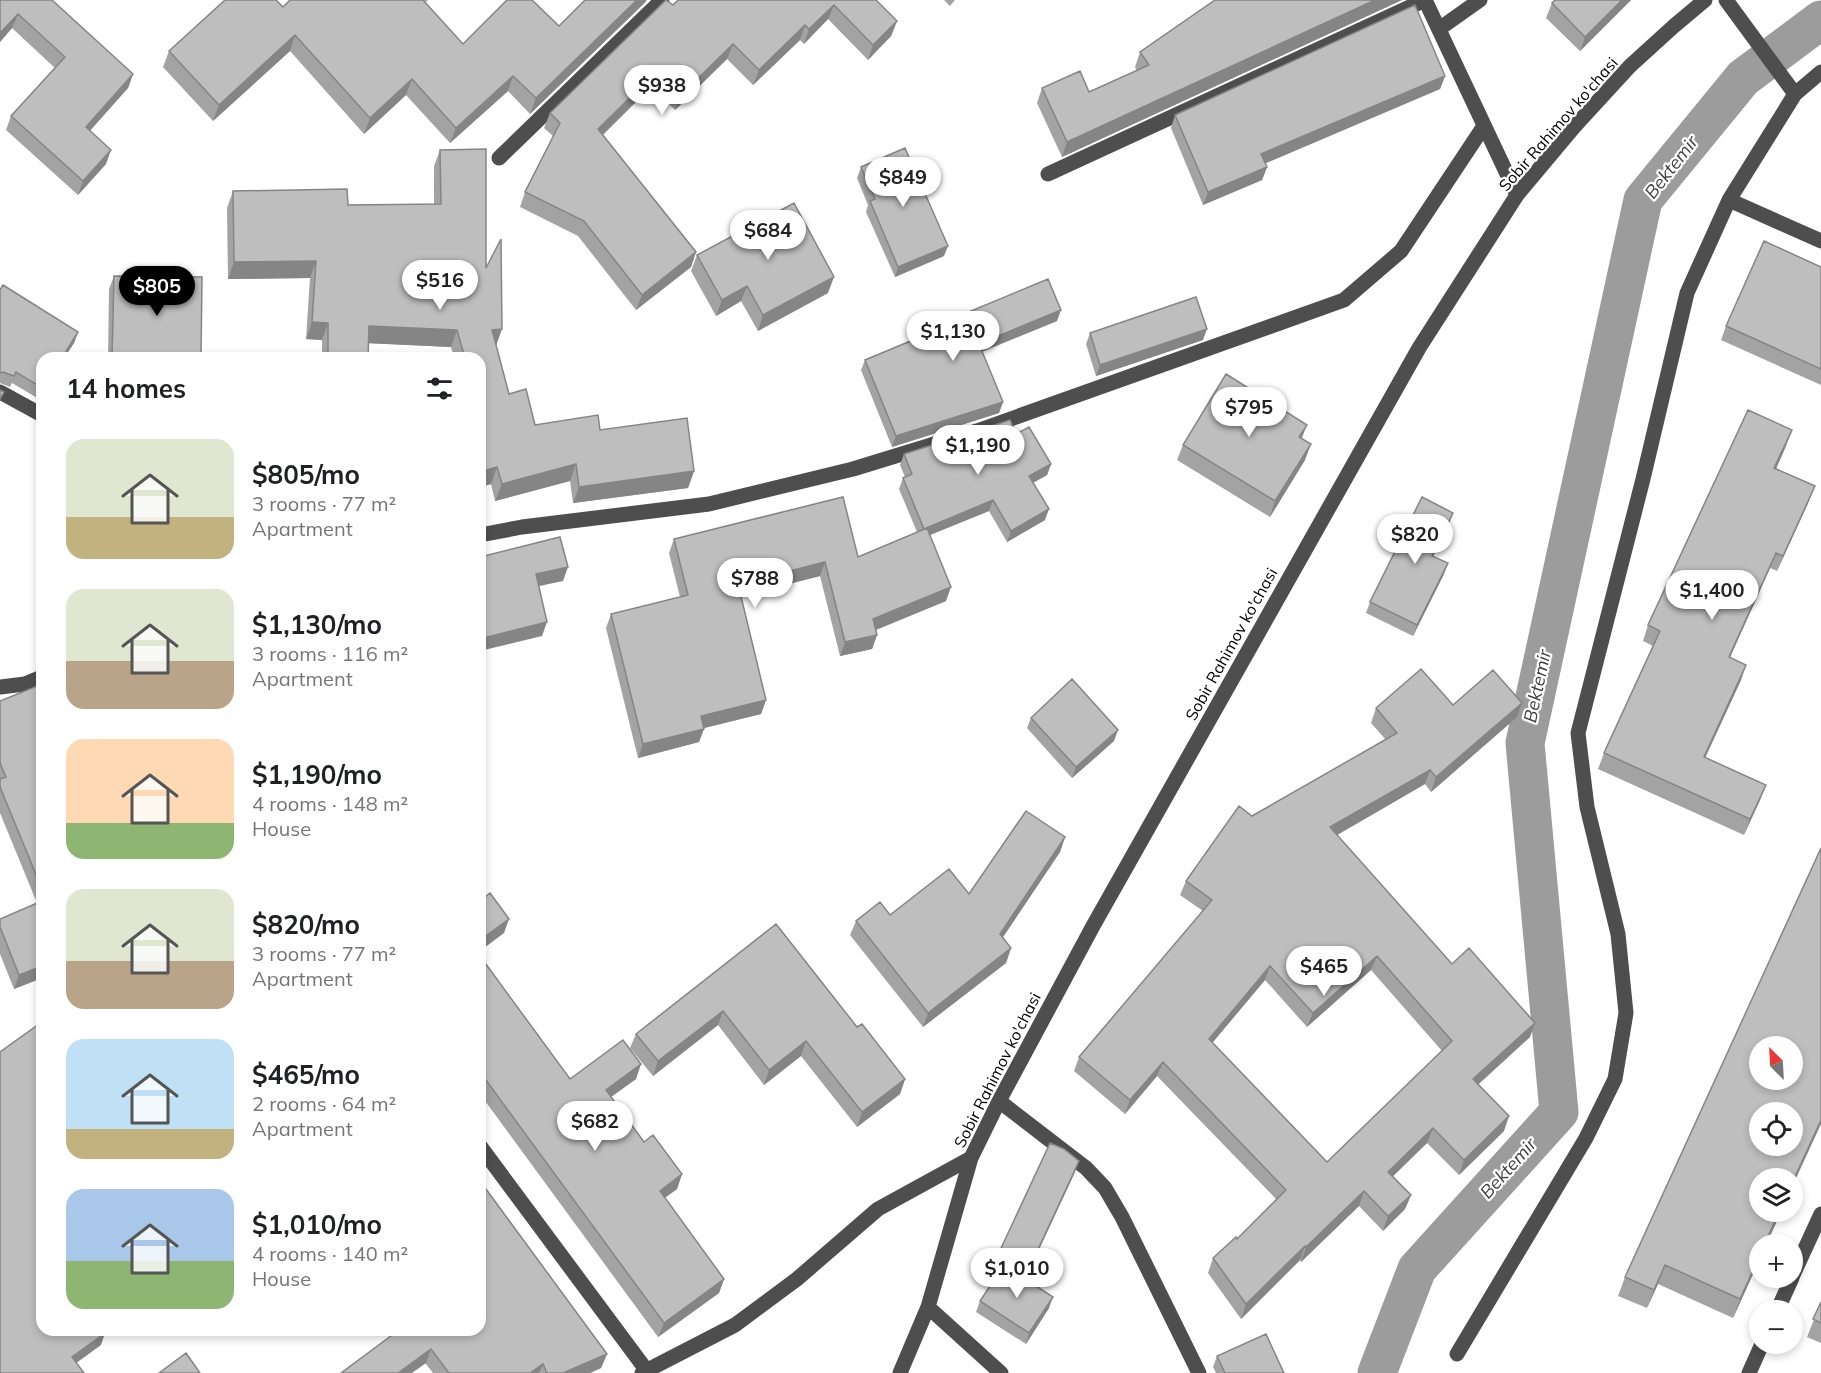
<!DOCTYPE html>
<html lang="en">
<head>
<meta charset="utf-8">
<style>
  body { margin:0; font-family:Mulish,sans-serif; background:#f6f6f6; color:#202124; height:100vh; display:flex; flex-direction:column; font-size:22px; white-space:nowrap }
  * { box-sizing:border-box; margin:0 }
  p { font-size:20px; color:#757577 }
  .icon { flex:none; width:33px; height:33px; fill:none; stroke:currentColor; stroke-width:2; stroke-linecap:round; stroke-linejoin:round }
  .map { position:relative; flex:1; overflow:hidden }
  .drawer { position:absolute; left:36px; top:352px; width:450px; height:984px; display:flex; flex-direction:column; background:#fff; border-radius:18px; box-shadow:0 3px 9px #0003 }
  .drawer>* { flex:none }
  .needle { width:39px; rotate:336deg }
  .tools { position:absolute; left:1749px; top:1036px; display:grid; gap:12px }
  .tools a { display:grid; place-items:center; width:54px; height:54px; border-radius:50%; background:#fff; box-shadow:0 3px 9px #0003; font-size:30px }
  .price { position:absolute; translate:-50% -51px; padding:0 14px; border-radius:21px; background:#fff; color:#222; font-size:20px; line-height:39px; filter:drop-shadow(0 2px 3px #0008) }
  .price::after { content:''; position:absolute; left:50%; top:36px; width:18px; height:14px; margin-left:-9px; background:inherit; clip-path:polygon(0 0,100% 0,50% 100%) }
  .price.active { background:#000; color:#fff }
  ul { padding:0; list-style:none }
  li { display:flex; align-items:center; gap:18px; height:150px; padding:0 30px }
  li span { display:grid; place-items:center; flex:none; width:168px; height:120px; border-radius:18px; color:#555 }
  li>.icon { margin-inline-start:auto }
  span .icon { width:72px; height:72px; fill:#fffc; stroke-width:1 }
  li b { font-size:26px }
  h2 { display:flex; justify-content:space-between; align-items:center; height:72px; padding:0 30px; font-size:26px }
  .map>svg:first-child { display:block }
</style>
</head>
<body>
<div class="map">
<svg width="1821" height="1373" viewBox="0 0 1821 1373">
  <rect width="100%" height="100%" fill="#fff"/>
  <g fill="none" stroke-linecap="round" stroke-linejoin="round">
    <path stroke="#9c9c9c" stroke-width="39" d="M1377,1373L1417,1269L1559,1112L1525,743L1643,200L1743,78L1821,20"/>
    <path stroke="#4e4e4e" stroke-width="15" d="M1425,0L1517,195
      M1726,0L1795,94
      M1439,29L1480,0
      M499,158L662,0
      M1048,174L1425,0
      M1729,200L1821,241
      M0,392L42,415
      M480,535L522,527L709,504L853,469L977,431L1344,300L1401,251L1484,126
      M0,687L25,684L42,677
      M999,1101L1086,1168L1105,1188L1122,1217L1199,1373
      M480,1146L647,1371
      M1792,1277L1821,1214
      M928,1307L1001,1373
      M1777,1311L1792,1278
      M1457,1354L1586,1138L1615,1079L1626,1013L1618,934L1587,807L1578,733L1643,479L1687,293L1729,200L1795,94L1821,72
      M642,1373L735,1325L797,1279L878,1209L971,1158
      M900,1373L928,1307L971,1158L999,1101L1093,926L1419,348L1517,195L1574,127L1630,66L1674,26L1705,0
      M1749,1373L1762,1344"/>
  </g>
  <path fill="#a3a3a3" fill-rule="evenodd" d="M0,0L133,74L128,88L90,130L106,164L78,195L6,130L11,116L55,68L12,28L0,42Z
    M428,0L425,3L463,44L559,26L647,1L530,114L508,91L450,143L406,95L364,134L290,51L213,121L163,67L169,51L283,7Z
    M876,0L897,21L891,36L868,60L828,19L804,44L800,40L753,85L727,59L675,110L652,86L603,135L696,252L691,267L636,310L578,236L520,207L525,192L553,136L544,128L550,113L673,5Z
    M944,0H955L950,6Z
    M1215,0H1402L1062,157L1037,103L1042,88L1089,92L1137,71L1135,67L1140,52Z
    M1631,0L1580,51L1546,18L1552,3Z
    M1445,76L1440,89L1265,163L1267,167L1262,180L1203,205L1171,128L1175,115Z
    M440,150L486,268L496,345L509,394L535,425L600,430L694,471L688,488L573,503L570,481L495,501L491,484L480,487V358H454L451,347L369,343L368,358H322V340L306,339L310,278L228,279L227,208L233,191L348,205L434,204V166Z
    M861,167L944,256L895,277L866,212L868,205L857,178Z
    M697,255L828,293L758,331L741,301L716,316L691,271Z
    M1821,267V385L1721,340L1726,326Z
    M114,276L201,358H108L109,289Z
    M0,290L78,332L74,343L64,358H42V395L39,399L12,383L10,387L0,383Z
    M1057,321L982,352L1003,402L999,413L892,447L861,370L865,360L933,331L935,326Z
    M1090,333L1203,340L1096,376L1086,344Z
    M1016,434L1051,464L1047,475L1033,483L1045,520L1007,542L989,511L930,535L946,601L876,630L877,635L872,649L840,656L820,576L741,596L766,700L761,714L704,728L699,742L638,758L606,628L611,614L680,597L669,553L674,539L858,557L917,532L899,489L903,478L905,477L900,465L904,454Z
    M1302,439L1305,460L1270,517L1177,460L1183,445Z
    M1786,446L1776,469L1809,501L1777,571L1770,568L1730,657L1741,680L1705,758L1760,800L1744,835L1598,769L1604,753L1653,646L1643,641L1648,625Z
    M1449,524L1433,556L1444,574L1413,636L1366,613L1370,602Z
    M42,684V978L14,989L0,954V927L37,903L0,813V701Z
    M1453,705L1517,717L1431,792L1425,784L1337,835L1452,964L1530,1037L1478,1085L1504,1131L1459,1175L1427,1143L1393,1176L1411,1195L1405,1209L1383,1231L1359,1206L1301,1262L1300,1260L1241,1319L1208,1273L1213,1258L1237,1239L1276,1199L1157,1076L1125,1114L1074,1071L1079,1057L1203,911L1180,895L1186,881L1252,816L1386,740L1371,723L1376,708ZM1371,970L1442,1051L1327,1162L1212,1043L1265,980L1307,1027Z
    M1031,718L1114,741L1072,778L1027,728Z
    M1065,837L1060,852L1003,937L1011,948L1006,963L923,1027L850,935L856,921L890,915L969,894Z
    M776,924L857,1027L905,1079L900,1094L857,1127L801,1056L764,1085L718,1025L653,1076L630,1048L636,1034Z
    M480,956L570,1079H636L611,1097L644,1142L682,1174L677,1189L665,1198L724,1279L719,1293L658,1337L480,1094Z
    M1075,1172L1025,1279L1049,1308L1026,1344L976,1312L980,1301L1000,1270L993,1267L997,1257Z
    M480,1181L607,1354L601,1368L590,1373H433L399,1330H480Z
    M1760,1212H1781L1733,1318L1658,1284L1647,1308L1618,1296L1625,1277Z
    M1821,1302V1343L1807,1337Z
    M1217,1356L1284,1373H1216L1213,1367Z"/>
  <path fill="#858585" d="M637,0H647L530,114L536,98Z
    M1375,0H1402L1062,157L1067,142Z
    M1622,0H1631L1580,51L1585,37Z
    M834,5L828,19L804,44L809,29Z
    M18,14L12,28L0,42V33Z
    M897,21L891,36L868,60L873,45Z
    M805,25L800,40L753,85L759,70Z
    M295,35L290,51L213,121L219,105Z
    M733,44L727,59L675,110L681,95Z
    M657,71L652,86L593,144L598,129Z
    M133,74L128,88L81,141L86,127Z
    M513,76L508,91L450,143L456,128Z
    M1445,76L1440,89L1257,167L1261,154Z
    M412,79L406,95L364,134L370,118Z
    M111,150L106,164L78,195L83,181Z
    M1267,167L1262,180L1203,205L1208,192Z
    M948,246L944,256L895,277L898,267Z
    M696,252L691,267L636,310L642,295Z
    M316,261L310,278L228,279L234,262Z
    M834,277L828,293L758,331L763,315Z
    M747,286L741,301L716,316L722,300Z
    M1061,310L1057,321L975,354L979,344Z
    M312,322L328,323L322,340L306,339Z
    M369,326L457,330L451,347L363,343Z
    M502,329L496,346L492,330Z
    M1207,329L1203,340L1096,376L1100,365Z
    M78,332L74,343L64,358H62Z
    M1003,402L999,413L892,447L896,436Z
    M1307,425L1301,440L1299,437Z
    M1792,430L1786,446L1769,484L1774,468Z
    M1311,444L1305,460L1270,517L1275,501Z
    M576,464L570,481L495,501L502,484Z
    M1051,464L1047,475L1025,487L1029,476Z
    M497,467L491,484L480,487V472Z
    M694,471L688,488L573,503L579,487Z
    M1815,486L1809,501L1777,571L1783,556Z
    M993,500L989,511L920,539L924,529Z
    M1049,509L1045,520L1007,542L1011,531Z
    M1453,513L1449,524L1428,567L1432,556Z
    M1776,553L1770,568L1723,673L1729,657Z
    M825,562L820,576L733,598L738,584Z
    M1448,563L1444,574L1413,636L1417,625Z
    M568,567L563,581L530,588L536,574Z
    M951,587L946,601L868,633L873,619Z
    M547,622L542,636L480,651V639Z
    M877,635L872,649L840,656L845,642Z
    M1746,665L1741,680L1698,773L1704,757Z
    M766,700L761,714L696,730L701,716Z
    M1522,703L1517,717L1431,792L1436,777Z
    M704,729L699,742L638,758L643,744Z
    M1118,730L1114,741L1072,778L1076,767Z
    M1430,770L1425,784L1325,842L1330,827Z
    M1766,785L1760,800L1744,835L1750,819Z
    M1065,837L1060,852L995,949L1000,934Z
    M509,919L504,933L480,951V940Z
    M1011,948L1006,963L923,1027L928,1013Z
    M1377,956L1371,970L1307,1027L1313,1013Z
    M42,966V978L14,989L19,975Z
    M1270,966L1265,980L1203,1054L1209,1039Z
    M723,1011L718,1025L653,1076L658,1061Z
    M1535,1023L1530,1037L1467,1094L1473,1079Z
    M806,1041L801,1056L764,1085L769,1070Z
    M1163,1062L1157,1076L1125,1114L1130,1100Z
    M641,1064L636,1079L601,1104L606,1090Z
    M905,1079L900,1094L857,1127L862,1112Z
    M1509,1116L1504,1131L1459,1175L1464,1160Z
    M1821,1120V1124L1792,1187V1183Z
    M1433,1128L1427,1143L1383,1186L1388,1172Z
    M1079,1161L1075,1172L1024,1282L1028,1271Z
    M682,1174L677,1189L654,1205L660,1191Z
    M1364,1191L1359,1206L1301,1262L1306,1247Z
    M1411,1195L1405,1209L1383,1231L1388,1216Z
    M1779,1212H1781L1766,1245H1764Z
    M1305,1246L1300,1260L1241,1319L1246,1304Z
    M1760,1255V1259L1733,1318L1740,1299Z
    M1665,1265L1658,1284L1647,1308L1654,1290Z
    M724,1279L719,1293L658,1337L664,1323Z
    M1053,1297L1049,1308L1026,1344L1029,1333Z
    M105,1333L101,1345L68,1369L72,1357Z
    M431,1349L426,1363L412,1373H398Z
    M607,1354L601,1368L590,1373H563Z
    M543,1364L539,1373H530Z"/>
  <path fill="#bebebe" stroke="#858585" stroke-width="1.5" fill-rule="evenodd" d="M0,0H52L133,74L86,127L111,150L83,181L11,116L65,57L18,14L0,33Z
    M225,0H276L283,7L290,0H423L463,44L507,0H532L559,26L585,0H637L536,98L513,76L456,128L412,79L370,118L295,35L219,105L169,51Z
    M666,0L673,5L678,0H876L897,21L873,45L834,5L809,29L805,25L759,70L733,44L681,95L657,71L598,129L696,252L642,295L584,221L525,192L560,123L550,113Z
    M1215,0H1375L1067,142L1042,88L1080,71L1089,92L1149,65L1140,52Z
    M1555,0H1622L1585,37L1552,3Z
    M1415,5L1445,76L1261,154L1267,167L1208,192L1175,115Z
    M905,148L948,246L898,267L870,201L875,199L861,167Z
    M486,149V268L501,239L502,329L492,330L509,394L526,389L535,425L598,415L600,430L687,418L694,471L579,487L576,464L502,484L497,467L480,472V358H465L457,330L369,326L368,358H328V323L312,322L316,261L234,262L233,191L347,189L348,205L441,204L440,150Z
    M794,203L834,277L763,315L747,286L722,300L697,255Z
    M1764,241L1821,267V369L1726,326Z
    M114,276L202,277L201,358H112Z
    M1048,279L1061,310L979,344L1003,402L896,436L865,360L937,330L935,326Z
    M3,285L78,332L62,358H42V388L16,372L14,376L3,372L0,373V290Z
    M1196,297L1207,329L1100,365L1090,333Z
    M1226,374L1307,425L1299,437L1311,444L1275,501L1183,445Z
    M0,390L4,392L0,399Z
    M1748,410L1792,430L1774,468L1815,486L1783,556L1776,553L1729,657L1746,665L1704,757L1766,785L1750,819L1604,753L1660,631L1648,625Z
    M1010,420L1016,434L1029,427L1051,464L1029,476L1049,509L1011,531L993,500L924,529L903,478L912,474L904,454Z
    M843,497L858,557L927,528L951,587L873,619L877,635L845,642L825,562L738,584L766,700L701,716L704,729L643,744L611,614L688,595L674,539Z
    M1422,497L1453,513L1432,556L1448,563L1417,625L1370,602Z
    M560,537L568,567L536,574L547,622L480,639V557Z
    M1421,669L1453,705L1493,670L1522,703L1436,777L1430,770L1330,827L1452,964L1469,948L1535,1023L1473,1079L1509,1116L1464,1160L1433,1128L1388,1172L1411,1195L1388,1216L1364,1191L1306,1247L1305,1246L1246,1304L1213,1258L1236,1237L1237,1239L1286,1190L1163,1062L1130,1100L1079,1057L1212,900L1186,881L1239,806L1252,816L1397,733L1376,708ZM1377,956L1452,1041L1327,1162L1209,1039L1270,966L1313,1013Z
    M1072,679L1118,730L1076,767L1031,718Z
    M42,684V889L0,787V779L6,777L0,763V701Z
    M1026,811L1065,837L1000,934L1011,948L928,1013L856,921L880,902L890,915L949,869L969,894Z
    M1821,848V1120L1792,1183V1179H1760V1212H1779L1764,1245H1760V1255L1740,1299L1665,1265L1654,1290L1625,1277ZM1760,1047H1792V1080H1760ZM1760,1113H1792V1146H1760Z
    M490,893L509,919L480,940V901Z
    M42,901V966L19,975L0,927V919Z
    M776,924L857,1027L862,1024L905,1079L862,1112L806,1041L769,1070L723,1011L658,1061L636,1034Z
    M480,956L570,1079L623,1040L641,1064L606,1090L644,1142L653,1135L682,1174L660,1191L724,1279L664,1323L480,1072Z
    M42,1022V1330H104L105,1333L72,1357L84,1373H0V1052Z
    M1050,1143L1064,1149L1079,1161L1028,1271L997,1257Z
    M480,1181L607,1354L563,1373H547L543,1364L530,1373H449L431,1349L398,1373H341L399,1330H480V1271L483,1269L480,1265Z
    M1004,1265L1053,1297L1029,1333L980,1301Z
    M1821,1302V1323L1813,1319Z
    M1266,1334L1284,1373H1225L1217,1356Z
    M186,1353L200,1373H159Z"/>
  <g text-anchor="middle" dominant-baseline="central" stroke-width="4.5" stroke-linejoin="round" paint-order="stroke">
    <g font-size="16" fill="#000" stroke="#fff">
      <text transform="translate(1558 124) rotate(-49)">Sobir Rahimov ko'chasi</text>
      <text transform="translate(1231 644) rotate(-61)">Sobir Rahimov ko'chasi</text>
      <text transform="translate(997 1070) rotate(-63)">Sobir Rahimov ko'chasi</text>
    </g>
    <g font-size="18" font-style="italic" fill="#3d3d3d" stroke="#fff">
      <text transform="translate(1671 167) rotate(-52)">Bektemir</text>
      <text transform="translate(1537 686) rotate(-78)">Bektemir</text>
      <text transform="translate(1508 1168) rotate(-48)">Bektemir</text>
    </g>
  </g>
</svg>
<div class="tools">
<a><svg class="needle" viewBox="-14 -14 28 28"><path d="M0-13l5 13h-10z" fill="#e53935"/><path d="M0 13l5-13h-10z" fill="#757577"/></svg></a>
<a><svg class="icon" aria-label="locate" viewBox="0 0 24 24"><circle cx="12" cy="12" r="6"/><path d="M12 2v4M12 18v4M2 12h4M18 12h4"/></svg></a>
<a><svg class="icon" aria-label="layers" viewBox="0 0 24 24"><path d="M12 4l9 5-9 5-9-5zM3 14l9 5 9-5"/></svg></a>
<a>+</a>
<a>−</a>
</div>
<b class="price" style="left:662px;top:116px">$938</b>
<b class="price" style="left:903px;top:208px">$849</b>
<b class="price" style="left:768px;top:261px">$684</b>
<b class="price" style="left:440px;top:311px">$516</b>
<b class="price active" style="left:157px;top:317px">$805</b>
<b class="price" style="left:953px;top:362px">$1,130</b>
<b class="price" style="left:1249px;top:438px">$795</b>
<b class="price" style="left:978px;top:476px">$1,190</b>
<b class="price" style="left:1415px;top:565px">$820</b>
<b class="price" style="left:755px;top:609px">$788</b>
<b class="price" style="left:1712px;top:621px">$1,400</b>
<b class="price" style="left:1324px;top:997px">$465</b>
<b class="price" style="left:595px;top:1152px">$682</b>
<b class="price" style="left:1017px;top:1299px">$1,010</b>
<section class="drawer">
<h2>14 homes<svg class="icon" aria-label="filters" viewBox="0 0 24 24"><path d="M4 7h16M4 17h16"/><circle cx="9" cy="7" r="2"/><circle cx="15" cy="17" r="2"/></svg></h2>
<ul>
<li><span style="background:linear-gradient(#dfe7d0 65%,#c2b280 0)"><svg class="icon" aria-label="home" viewBox="0 0 24 24"><path d="M3 11l9-7 9 7M6 9v11h12V9"/></svg></span><div><b>$805/mo</b><p>3 rooms · 77 m²</p><p>Apartment</p></div></li>
<li><span style="background:linear-gradient(#dfe7d0 60%,#b9a48a 0)"><svg class="icon" aria-label="home" viewBox="0 0 24 24"><path d="M3 11l9-7 9 7M6 9v11h12V9"/></svg></span><div><b>$1,130/mo</b><p>3 rooms · 116 m²</p><p>Apartment</p></div></li>
<li><span style="background:linear-gradient(#ffd9b3 70%,#8fb573 0)"><svg class="icon" aria-label="home" viewBox="0 0 24 24"><path d="M3 11l9-7 9 7M6 9v11h12V9"/></svg></span><div><b>$1,190/mo</b><p>4 rooms · 148 m²</p><p>House</p></div></li>
<li><span style="background:linear-gradient(#dfe7d0 60%,#b9a48a 0)"><svg class="icon" aria-label="home" viewBox="0 0 24 24"><path d="M3 11l9-7 9 7M6 9v11h12V9"/></svg></span><div><b>$820/mo</b><p>3 rooms · 77 m²</p><p>Apartment</p></div></li>
<li><span style="background:linear-gradient(#bfe0f5 75%,#c2b280 0)"><svg class="icon" aria-label="home" viewBox="0 0 24 24"><path d="M3 11l9-7 9 7M6 9v11h12V9"/></svg></span><div><b>$465/mo</b><p>2 rooms · 64 m²</p><p>Apartment</p></div></li>
<li><span style="background:linear-gradient(#a9c7e8 60%,#8fb573 0)"><svg class="icon" aria-label="home" viewBox="0 0 24 24"><path d="M3 11l9-7 9 7M6 9v11h12V9"/></svg></span><div><b>$1,010/mo</b><p>4 rooms · 140 m²</p><p>House</p></div></li>
</ul>
</section>
</div>
</body>
</html>
